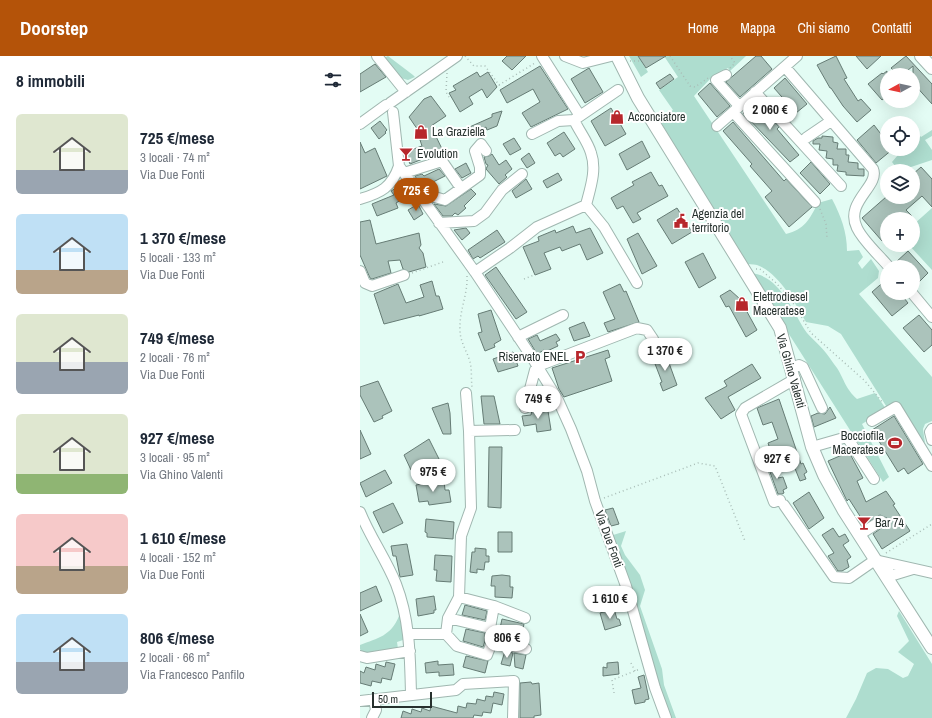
<!DOCTYPE html>
<html lang="it">
<head>
<meta charset="utf-8">
<style>
  body { margin:0; font-family:"Archivo Narrow",sans-serif; background:#f2f2f3; color:#1f2937; height:100vh; display:flex; flex-direction:column; font-size:15px; white-space:nowrap }
  * { box-sizing:border-box; margin:0 }
  p { font-size:13px; color:#747a83 }
  .icon { flex:none; width:22px; height:22px; fill:none; stroke:currentColor; stroke-width:2; stroke-linecap:round; stroke-linejoin:round }
  .map { position:relative; flex:1; overflow:hidden }
  .details { display:flex; flex-direction:column; background:#fff; width:360px }
  .details>* { flex:none }
  .needle { width:26px; rotate:262deg }
  .tools { position:absolute; left:520px; top:12px; display:grid; gap:8px }
  .tools a { display:grid; place-items:center; width:40px; height:40px; border-radius:50%; background:#fff; box-shadow:0 4px 16px #0002; font-size:20px }
  .scale { position:absolute; left:12px; bottom:10px; width:60px; box-sizing:border-box; padding-left:4px; border:2px solid #27312e; border-top:0; font-size:11px; line-height:14px; white-space:nowrap; color:#27312e; -webkit-text-stroke:3px #fff; paint-order:stroke }
  .price { position:absolute; translate:-50% -34px; padding:0 9px; border-radius:14px; background:#fff; color:#222; font-size:13px; line-height:26px; filter:drop-shadow(0 1px 2px #0008) }
  .price::after { content:''; position:absolute; left:50%; top:24px; width:12px; height:9px; margin-left:-6px; background:inherit; clip-path:polygon(0 0,100% 0,50% 100%) }
  .price.selected { background:#b45309; color:#fff }
  ul { padding:0; list-style:none }
  li { display:flex; align-items:center; gap:12px; height:100px; padding:0 16px }
  li span { display:grid; place-items:center; flex:none; width:112px; height:80px; border-radius:6px; color:#555 }
  li>.icon { margin-inline-start:auto }
  span .icon { width:48px; height:48px; fill:#fffc; stroke-width:1 }
  li b { font-size:17px }
  h2 { display:flex; justify-content:space-between; align-items:center; height:48px; padding:0 16px; font-size:17px }
  header { display:flex; align-items:center; gap:24px; box-sizing:border-box; height:56px; padding:0 20px; background:#b45309; color:#fff }
  header strong { font-size:19px }
  nav { display:flex; gap:22px; margin-inline-start:auto; font-size:14px }
  main { display:flex; flex:1; min-height:0 }
  .map>svg:first-child { display:block }
</style>
</head>
<body>
<header>
<strong>Doorstep</strong>
<nav><a>Home</a><a>Mappa</a><a>Chi siamo</a><a>Contatti</a></nav>
</header>
<main>
<section class="details">
<h2>8 immobili<svg class="icon" aria-label="filters" viewBox="0 0 24 24"><path d="M4 7h16M4 17h16"/><circle cx="9" cy="7" r="2"/><circle cx="15" cy="17" r="2"/></svg></h2>
<ul>
<li><span style="background:linear-gradient(#dfe7d0 70%,#9aa5b1 0)"><svg class="icon" aria-label="home" viewBox="0 0 24 24"><path d="M3 11l9-7 9 7M6 9v11h12V9"/></svg></span><div><b>725 €/mese</b><p>3 locali · 74 m²</p><p>Via Due Fonti</p></div></li>
<li><span style="background:linear-gradient(#bfe0f5 70%,#b9a48a 0)"><svg class="icon" aria-label="home" viewBox="0 0 24 24"><path d="M3 11l9-7 9 7M6 9v11h12V9"/></svg></span><div><b>1 370 €/mese</b><p>5 locali · 133 m²</p><p>Via Due Fonti</p></div></li>
<li><span style="background:linear-gradient(#dfe7d0 60%,#9aa5b1 0)"><svg class="icon" aria-label="home" viewBox="0 0 24 24"><path d="M3 11l9-7 9 7M6 9v11h12V9"/></svg></span><div><b>749 €/mese</b><p>2 locali · 76 m²</p><p>Via Due Fonti</p></div></li>
<li><span style="background:linear-gradient(#dfe7d0 75%,#8fb573 0)"><svg class="icon" aria-label="home" viewBox="0 0 24 24"><path d="M3 11l9-7 9 7M6 9v11h12V9"/></svg></span><div><b>927 €/mese</b><p>3 locali · 95 m²</p><p>Via Ghino Valenti</p></div></li>
<li><span style="background:linear-gradient(#f6c9c9 65%,#b9a48a 0)"><svg class="icon" aria-label="home" viewBox="0 0 24 24"><path d="M3 11l9-7 9 7M6 9v11h12V9"/></svg></span><div><b>1 610 €/mese</b><p>4 locali · 152 m²</p><p>Via Due Fonti</p></div></li>
<li><span style="background:linear-gradient(#bfe0f5 60%,#9aa5b1 0)"><svg class="icon" aria-label="home" viewBox="0 0 24 24"><path d="M3 11l9-7 9 7M6 9v11h12V9"/></svg></span><div><b>806 €/mese</b><p>2 locali · 66 m²</p><p>Via Francesco Panfilo</p></div></li>
</ul>
</section>
<div class="map">
<svg width="572" height="662" viewBox="0 0 572 662">
  <rect width="100%" height="100%" fill="#e3fcf4"/>
  <path fill="#aeddcf" d="M28,0L53,19L55,21L48,24L41,22L24,2Z
    M269,0H278L288,16L281,21Z
    M304,0H386L370,15L368,12L351,22L334,40L426,178C445,173 449,164 458,147L472,143C481,160 487,176 487,195L499,194L503,201L498,207L502,213L511,203L519,215L518,222L499,238L572,321V365L565,368L563,373L565,387L536,350L528,353L481,278L468,270L446,266C436,248 418,216 397,209C393,208 388,208 384,208L299,63L313,54L299,34L318,21Z
    M572,74V80L565,84L572,94V104L539,115L532,106L543,93H553V76L556,75L561,81Z
    M572,152V214L549,189H553V169Z
    M390,217C420,219 432,255 447,277C453,284 461,290 466,297C470,302 473,307 477,312C485,325 485,332 497,343L515,337L526,353L502,368L529,421L523,426Z
    M266,475L261,490L265,499L280,519L285,534L280,550L302,613L304,629L316,662H309L250,480Z
    M539,555L572,608V662H486L496,643L507,617L516,612L528,613L543,622L548,620L554,608L538,596L549,585L537,560Z
    M39,560H42L46,583L37,586L38,593L4,600L0,593V589C18,582 31,580 39,560Z"/>
  <path fill="#abc3bb" stroke="#667c75" d="M147,0H166L152,14L142,5Z
    M278,0H306L286,12Z
    M396,0H401L412,13L380,41L366,26Z
    M476,0L487,22L484,23L498,45L501,43L511,54L497,66L483,50L471,32H470L457,9Z
    M496,0H521L507,13Z
    M546,0L572,28V48L553,27V10L542,19H538L531,12Z
    M15,8L26,21L0,36V18Z
    M180,10L208,53L171,71L162,57L180,46L173,33L147,47L140,34Z
    M229,12L243,36L225,47L211,23Z
    M527,15V40L522,44L508,28L522,17L523,18Z
    M117,16L120,21L128,16L137,31L127,42L122,33L109,41L113,48L100,56L89,37L96,34L93,30Z
    M310,18L314,23L300,33L296,27Z
    M425,22L447,48L436,57L414,32Z
    M350,27L370,50L357,61L338,38Z
    M71,40L86,60L71,70L83,95L50,108L45,96L62,90L60,84L64,83L49,61L64,43Z
    M396,46L419,71L417,73L439,99L430,106L383,57Z
    M251,52L266,78L245,90L231,65Z
    M142,55L137,70L127,74L126,71L108,80L105,73L132,61V58Z
    M20,65L27,74L25,76L26,77L19,83L11,72Z
    M373,66L424,125L426,123L452,151L429,171L405,141L412,135L390,110L392,108L363,75Z
    M514,69L527,86V93H533L516,107L497,84Z
    M204,76L215,93L203,101L200,97L195,100L187,87Z
    M462,80L473,81V86L478,87L477,93H486V99H489L488,106L498,107V113H504V120L486,119V116L477,115L478,109H473V103L466,102L467,95L459,94L460,88H453V85L458,82H462Z
    M154,82L161,93L150,99L143,88Z
    M282,85L290,101L267,114L259,98Z
    M0,86L5,97L15,92L27,120L0,133Z
    M169,97L175,107L167,112L161,103Z
    M132,98L139,109L146,104L152,113L145,119L147,121L139,128L126,113L128,109L126,108L124,101L129,100Z
    M451,106L470,128L460,138L440,117Z
    M106,107L111,117L102,122L95,113Z
    M561,111L572,123V151L562,140L546,154L552,160L548,163H527V181L522,185L502,162L526,141H553V118Z
    M79,113L85,120L69,128L68,126L61,130L55,120L62,118L64,120Z
    M291,116L299,130L302,129L308,140L277,157L281,163L273,167L263,150L257,153L251,142L274,129L272,126Z
    M198,117L202,124L187,132L183,125Z
    M166,123L172,133L156,142L152,135Z
    M43,128L49,139L36,147L38,152L17,160L12,148L34,139L31,135Z
    M111,133L116,138L104,150L106,152L98,159L95,157L92,160H83L74,148L86,150Z
    M58,148L63,158L54,164L48,154Z
    M317,152L332,176L312,188L297,164Z
    M10,164L16,188L59,177L61,189L59,192L63,197L66,211L49,216L43,213L40,204L28,205L31,217L12,223L10,222L0,199V166Z
    M213,170L216,177L230,172L243,197L227,204L220,188L202,195L200,191L184,197L191,213L175,219L163,191L179,185L178,181L195,174L196,177Z
    M106,172L110,177L102,184L94,174Z
    M137,174L145,186L120,202L118,200L113,203L108,194Z
    M278,177L297,210L282,218L267,183Z
    M548,195L568,217L554,231L553,211H539L535,207Z
    M343,197L356,222L339,232L325,206Z
    M136,211L167,256L156,263L125,219Z
    M527,223V237H540L548,247L532,260L512,236Z
    M72,225L76,240H79L83,253L59,260V259L24,268L14,238L38,228L46,247L64,241L60,229Z
    M260,228L264,236L266,235L279,266L248,276L244,267L255,263L243,236Z
    M370,234L380,243L397,274L386,281L369,250L366,251L360,240Z
    M131,254L141,284L134,288L135,291L125,295L118,277L122,276L118,258Z
    M559,259L572,274V289L564,296L543,272Z
    M224,266L230,280L214,285L209,272Z
    M196,278L200,284L196,286L198,290L185,296L184,294L177,298L168,283L177,279L180,285Z
    M248,294L250,301L245,303L252,325L204,341L199,333L192,312Z
    M153,296L158,310L138,316L133,303Z
    M305,296L317,329L303,335L300,327L302,326L292,300L298,301Z
    M392,308L401,322L368,341L375,354L361,363L345,342L367,330L364,325Z
    M18,325L32,355L22,360L23,362L14,366L0,339V331Z
    M121,340H134L140,368H124Z
    M419,343L441,408L443,407L447,416L444,418L446,423L440,425L430,400L414,405L408,387L418,383L412,366L403,369L397,352Z
    M174,344L177,357L188,355L191,374L177,376L176,368L164,370L162,360L171,359Z
    M88,347L90,357L91,378H83L72,352Z
    M470,351L476,362L454,371L451,360L458,357L465,358Z
    M534,360L563,408L548,418L544,412L538,416L512,374Z
    M0,374L11,398L0,403Z
    M69,383L80,405L51,414L44,399Z
    M129,391H142L141,452L128,451Z
    M489,396L503,422L497,425L506,446L526,435L535,448L533,449L550,475L522,493L513,478L527,468V462L520,459L505,468L489,443L487,445L468,405Z
    M412,406L418,422L423,421L427,432L423,434L424,437L422,438H418L407,408Z
    M25,414L32,427L6,441L0,427Z
    M84,424L85,434H89L91,446L69,449L68,445L59,446L56,429Z
    M449,436L464,462L449,473L433,447Z
    M33,447L43,467L23,477L13,456Z
    M253,452L259,468L251,470L245,454Z
    M66,463L94,466L93,483L67,481V477L65,476Z
    M473,472L479,481L485,478L489,485L483,489L491,501L487,504L489,511L482,515H478L468,500L474,497L462,479Z
    M138,476H152V496H138Z
    M47,488L53,519L40,521L36,500H33L31,490Z
    M115,492L126,493V500H129V506H125L124,514L117,513V517L110,516L112,496H115Z
    M75,499L92,500L91,526L76,525L77,514H74Z
    M142,519L150,520V531H153L152,542L135,541V530H131L132,520Z
    M16,530L22,545L0,555V537Z
    M74,540L76,554H74V557L58,560L56,543Z
    M105,549L127,555L125,564L102,559Z
    M254,553L257,563H259L261,569L245,574L240,557Z
    M0,558L8,576L0,580Z
    M142,563L164,568L161,582L139,577Z
    M106,573L125,577V585L123,591L103,585Z
    M145,595L153,597L150,610L141,608Z
    M154,597L166,599L163,613L155,611Z
    M106,600L128,605L125,617L103,611Z
    M78,605V609L93,608L94,619L79,620V616L66,617L65,607Z
    M26,606L35,608L31,624L22,622L21,627L12,625L11,630L0,627V615L4,617L6,611L15,614L16,608L25,611Z
    M258,606L259,618L243,620V611L247,612V607Z
    M284,619L289,643L285,644V646L275,648L272,634L281,632L278,621Z
    M171,626L172,628L179,627L181,659L174,660V662H160V627Z
    M134,636L144,638L142,649L133,647L131,657L123,656L122,660L114,659L113,662H41L43,655L51,658L52,653L61,656L62,652L70,655L71,650L97,657L98,650L106,652L107,647L116,648L117,643L125,645L126,640L133,641Z"/>
  <g fill="none" stroke-linecap="round" stroke-linejoin="round">
    <defs>
      <path id="minor" d="M17,0L46,36
        M182,0L220,60
        M205,0L223,7L251,0
        M425,11L513,113C520,130 484,146 497,172C503,185 520,200 529,211
        M366,19L356,24L379,50
        M395,36L481,130
        M30,47L97,0
        M33,56L39,110L115,216L173,303L198,344L211,373L227,415L235,445L266,530L295,632L306,662
        M373,56L455,146
        M0,68L26,49
        M357,70L437,0
        M172,78L198,65L214,64L258,34
        M446,82L471,65
        M44,117L82,105L98,128
        M59,138L61,137L85,144L120,119V111L115,95L121,88L126,95
        M0,143C21,137 32,131 39,110
        M226,149L244,171L277,227
        M79,167L114,165L125,157L142,134L162,118
        M0,215L5,227L12,230L44,219
        M115,216L150,192L177,171L226,149C230,133 237,114 231,97C228,86 219,75 214,64
        M552,237L572,261
        M158,281L203,259
        M431,312L439,309L443,311L462,352
        M106,337L109,375
        M165,352L175,314L178,310L277,272L287,274L293,283L296,295
        M512,365L536,351L572,410
        M572,373L570,376L572,384
        M452,391L487,381L514,423
        M420,444L414,446L381,358L385,352L435,323
        M424,449L474,521L489,522L515,504L572,517
        M0,456C10,481 26,503 36,528C50,564 50,600 51,638
        M499,479L521,465
        M528,514L525,518L530,520L553,513
        M99,541L134,550L165,562
        M88,562L130,572L134,550
        M49,578H86L88,562L99,541L101,480L111,452L109,375L155,374
        M86,578L97,590L127,599L132,586
        M131,579L132,586L166,593
        M0,600L7,602L50,595
        M0,645L96,634L103,628L154,625L153,662
        M12,662L16,654L14,643"/>
      <path id="major" d="M257,0L278,42L420,272L452,391L464,419L484,455L572,592
        M561,0L572,12"/>
    </defs>
    <use href="#minor" stroke="#a0b7b0" stroke-width="12"/>
    <use href="#major" stroke="#a0b7b0" stroke-width="14"/>
    <path stroke="#a9bdb7" stroke-width="1.5" stroke-dasharray="1 3" stroke-linecap="butt" d="M105,0L114,10H125L139,29L175,7
      M310,0L330,30L335,31L348,22
      M270,5H281
      M370,12L375,7L370,0
      M87,17L86,36L89,41
      M460,153L466,168L467,182
      M396,213H400L415,226L430,242L451,277L505,325L523,347
      M52,217L83,206
      M107,220C108,238 99,255 100,274C100,286 107,295 110,306C112,313 111,323 112,331
      M164,223L174,219
      M244,442L338,407L355,410L385,485
      M526,497L572,468
      M271,607L275,615
      M254,637L252,624L280,613"/>
    <use href="#minor" stroke="#fff" stroke-width="10"/>
    <use href="#major" stroke="#fff" stroke-width="12"/>
  </g>
  <defs>
    <symbol id="shop-bare" viewBox="-9 -9 18 18"><path d="M-5-2.5h2.3a2.7 3.5 0 0 1 5.4 0H5L5.5 6h-11ZM-1.5-2.5h3a1.5 2.3 0 0 0-3 0Z" fill="#b7272c" stroke="#fff" stroke-width="2.5" paint-order="stroke"/></symbol>
    <symbol id="bar-bare" viewBox="-9 -9 18 18"><path d="M-6-5H6L.8 .8V4.5H3.5V6h-7V4.5H-.8V.8Z" fill="#b7272c" stroke="#fff" stroke-width="2.5" paint-order="stroke"/></symbol>
    <symbol id="civic-bare" viewBox="-9 -9 18 18"><path d="M-.6-6.5H3V-4.5H.6V-3L4-1V1h2V6H-6V1h2V-1L-.6-3ZM-1.2 2.5V6h2.4V2.5Z" fill="#b7272c" stroke="#fff" stroke-width="2.5" paint-order="stroke"/></symbol>
    <symbol id="parking-bare" viewBox="-9 -9 18 18"><path d="M-3.5-5.5H1a3.5 3.5 0 0 1 0 7H-1V5.5H-3.5ZM-1-3.4V-.6H.8a1.4 1.4 0 0 0 0-2.8Z" fill="#b7272c" stroke="#fff" stroke-width="2.5" paint-order="stroke"/></symbol>
    <symbol id="stadium-bare" viewBox="-9 -9 18 18"><path d="M0-5a6.5 5 0 1 0 0 10a6.5 5 0 1 0 0-10ZM-3.5-1.8h7v3.6h-7Z" fill="#b7272c" stroke="#fff" stroke-width="2.5" paint-order="stroke"/></symbol>
  </defs>
  <g fill-rule="evenodd">
    <use href="#shop-bare" x="247" y="51" width="20" height="20"/>
    <use href="#shop-bare" x="51" y="66" width="20" height="20"/>
    <use href="#bar-bare" x="36" y="88" width="20" height="20"/>
    <use href="#civic-bare" x="311" y="155" width="20" height="20"/>
    <use href="#shop-bare" x="372" y="238" width="20" height="20"/>
    <use href="#parking-bare" x="210" y="291" width="20" height="20"/>
    <use href="#stadium-bare" x="525" y="377" width="20" height="20"/>
    <use href="#bar-bare" x="494" y="457" width="20" height="20"/>
  </g>
  <g text-anchor="middle" dominant-baseline="central" stroke-width="4" stroke-linejoin="round" paint-order="stroke">
    <g font-size="12" fill="#27312e" stroke="#fff" text-anchor="start">
      <text x="268" y="61">Acconciatore</text>
      <text x="72" y="76">La Graziella</text>
      <text x="57" y="98">Evolution</text>
      <text x="332" y="158">Agenzia del<tspan x="332" dy="14">territorio</tspan></text>
      <text x="393" y="241">Elettrodiesel<tspan x="393" dy="14">Maceratese</tspan></text>
      <text x="209" y="301" text-anchor="end">Riservato ENEL</text>
      <text x="524" y="380" text-anchor="end">Bocciofila<tspan x="524" dy="14">Maceratese</tspan></text>
      <text x="515" y="467">Bar 74</text>
    </g>
    <g font-size="12" fill="#27312e" stroke="#fff">
      <text transform="translate(431 315) rotate(74)">Via Ghino Valenti</text>
      <text transform="translate(249 483) rotate(70)">Via Due Fonti</text>
    </g>
  </g>
</svg>
<div class="tools">
<a><svg class="needle" viewBox="-14 -14 28 28"><path d="M0-13l5 13h-10z" fill="#e53935"/><path d="M0 13l5-13h-10z" fill="#747a83"/></svg></a>
<a><svg class="icon" aria-label="locate" viewBox="0 0 24 24"><circle cx="12" cy="12" r="6"/><path d="M12 2v4M12 18v4M2 12h4M18 12h4"/></svg></a>
<a><svg class="icon" aria-label="layers" viewBox="0 0 24 24"><path d="M12 4l9 5-9 5-9-5zM3 14l9 5 9-5"/></svg></a>
<a>+</a>
<a>−</a>
</div>
<div class="scale">50 m</div>
<b class="price" style="left:410px;top:75px">2 060 €</b>
<b class="price selected" style="left:56px;top:156px">725 €</b>
<b class="price" style="left:305px;top:316px">1 370 €</b>
<b class="price" style="left:178px;top:364px">749 €</b>
<b class="price" style="left:417px;top:424px">927 €</b>
<b class="price" style="left:73px;top:437px">975 €</b>
<b class="price" style="left:250px;top:564px">1 610 €</b>
<b class="price" style="left:147px;top:603px">806 €</b>
</div>
</main>
</body>
</html>
